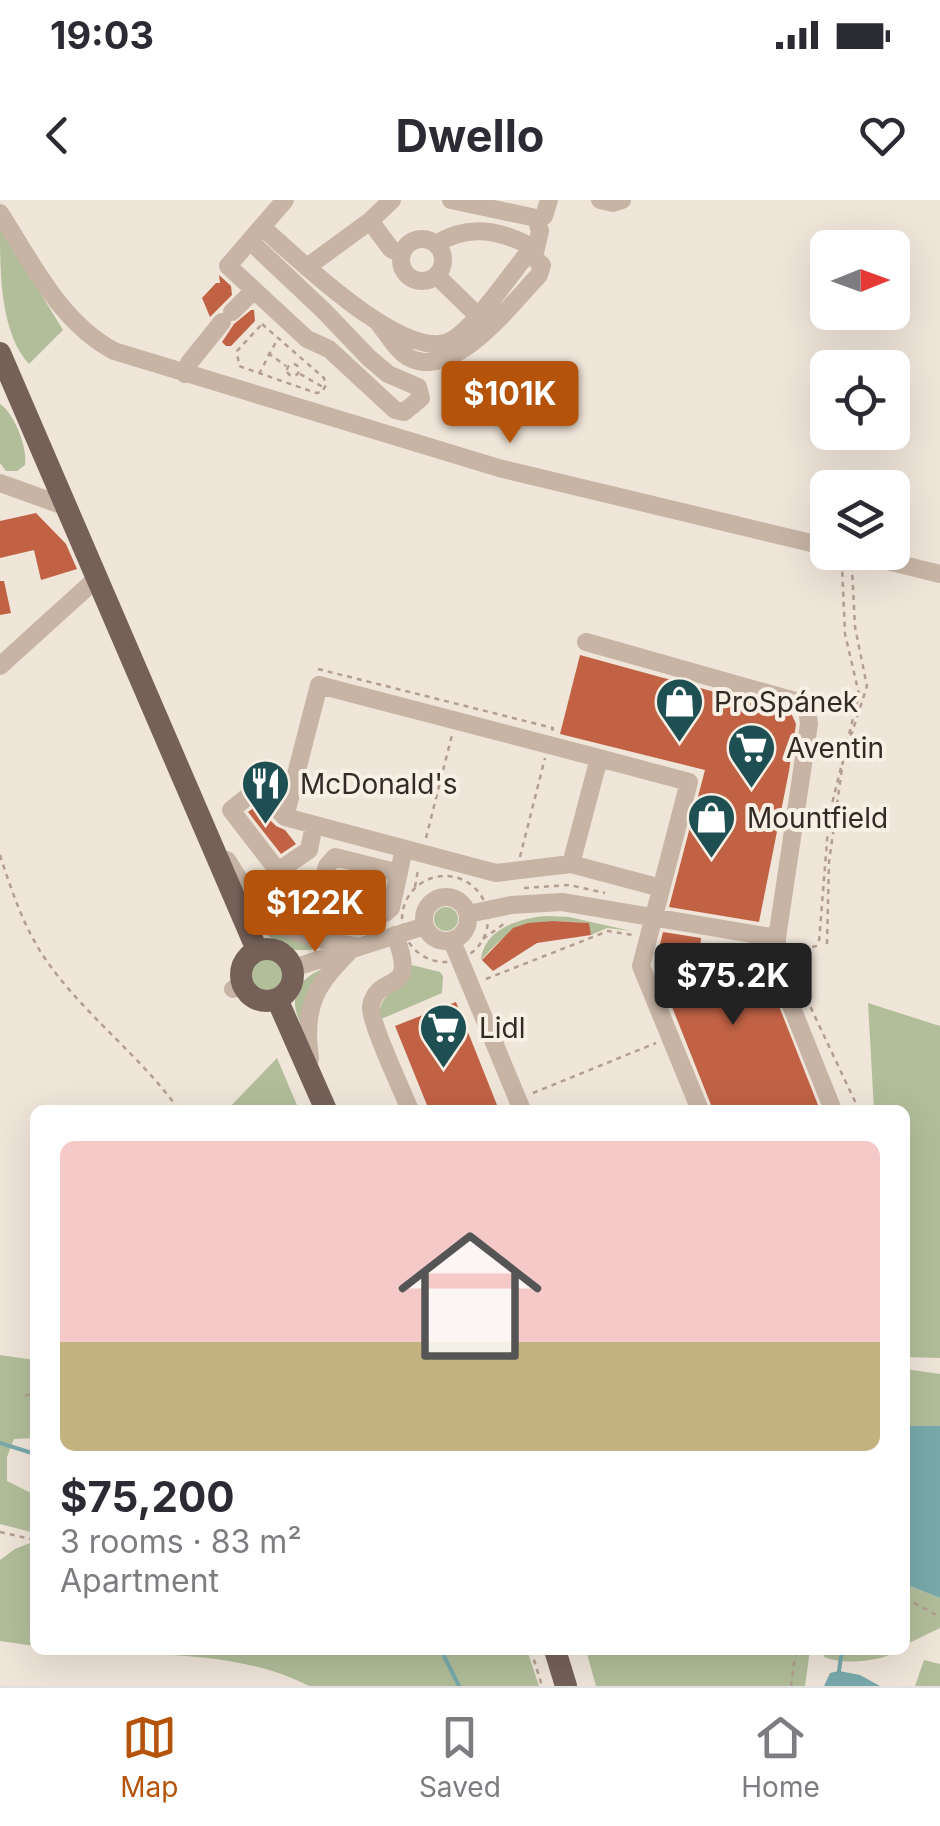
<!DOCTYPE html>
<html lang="en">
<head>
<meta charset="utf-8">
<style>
  body { margin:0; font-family:Inter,sans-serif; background:#f7f7f7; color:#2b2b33; height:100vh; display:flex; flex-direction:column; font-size:38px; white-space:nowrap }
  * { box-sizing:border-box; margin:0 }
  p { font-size:32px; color:#7c7c81 }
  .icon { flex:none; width:55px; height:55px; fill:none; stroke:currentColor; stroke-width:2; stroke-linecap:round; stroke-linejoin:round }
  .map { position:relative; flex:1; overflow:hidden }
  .panel { position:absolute; left:30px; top:905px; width:880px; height:550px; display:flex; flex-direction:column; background:#fff; border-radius:15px; box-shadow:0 10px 40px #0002 }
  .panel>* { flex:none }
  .needle { width:65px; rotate:89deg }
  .buttons { position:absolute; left:810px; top:30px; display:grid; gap:20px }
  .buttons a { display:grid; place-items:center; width:100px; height:100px; border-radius:15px; background:#fff; box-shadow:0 10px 40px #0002; font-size:50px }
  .price { position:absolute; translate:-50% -85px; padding:0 22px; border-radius:10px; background:#b45309; color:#fff; font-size:32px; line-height:65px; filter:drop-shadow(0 2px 5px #0008) }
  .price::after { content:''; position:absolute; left:50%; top:60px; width:30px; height:22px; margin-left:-15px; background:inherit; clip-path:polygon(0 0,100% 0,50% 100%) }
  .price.on { background:#222; color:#fff }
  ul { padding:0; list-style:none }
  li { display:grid; align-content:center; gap:20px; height:530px; padding:0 30px }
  li span { display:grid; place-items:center; height:310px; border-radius:15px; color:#555 }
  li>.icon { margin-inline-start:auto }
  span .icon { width:180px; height:180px; fill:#fffc; stroke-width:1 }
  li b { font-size:42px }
  .status { display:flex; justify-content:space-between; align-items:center; height:70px; padding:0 50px; background:#fff; direction:ltr }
  .status svg { height:28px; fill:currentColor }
  header { display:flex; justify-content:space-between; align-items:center; height:130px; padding:0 30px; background:#fff; font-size:45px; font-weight:700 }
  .dock { display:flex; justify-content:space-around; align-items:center; height:140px; border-top:2px solid #e1e1e2; background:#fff; font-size:28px; color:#7c7c81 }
  .dock a { display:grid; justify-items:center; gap:5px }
  .dock .on { color:#b45309 }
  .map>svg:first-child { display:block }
</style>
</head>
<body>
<div class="status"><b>19:03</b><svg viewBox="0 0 49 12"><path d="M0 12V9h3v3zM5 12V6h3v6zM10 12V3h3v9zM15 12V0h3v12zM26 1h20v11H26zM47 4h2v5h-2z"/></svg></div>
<header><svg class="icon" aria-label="back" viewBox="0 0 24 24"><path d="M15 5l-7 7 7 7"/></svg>Dwello<svg class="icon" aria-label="heart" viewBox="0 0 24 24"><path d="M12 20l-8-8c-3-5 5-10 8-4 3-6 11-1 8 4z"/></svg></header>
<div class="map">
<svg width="940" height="1486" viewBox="0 0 940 1486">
  <rect width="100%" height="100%" fill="#f0e5d9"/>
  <path fill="#b2be9a" d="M0,27L63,130L29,164C0,132 0,72 0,27Z
    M0,204C14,213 28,248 25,265L17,271H6L0,263Z
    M434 719a12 12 0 1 1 24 0a12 12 0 1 1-24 0Z
    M257,716L321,747C292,757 269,743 255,718Z
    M546,716L569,717L631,731L607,728L591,735L588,723C537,720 518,718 482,759L493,771L481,759C485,729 519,718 546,716Z
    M249 775a18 18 0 1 1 36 0a18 18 0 1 1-36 0Z
    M412,765L440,772L443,776L442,793L379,820C377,793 403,787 412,765Z
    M322,769L300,822C288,798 298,779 322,769Z
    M868,803L940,826V1158L905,1157V910H874Z
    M277,858L299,910H227Z
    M0,1155L35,1160V1238L14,1239L7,1257V1281L35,1295V1333L0,1324Z
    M905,1169L940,1174V1226H905Z
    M35,1341V1446L0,1441V1360L15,1349Z
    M905,1384L940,1398V1428L905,1445Z
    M65,1450H527L539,1486H309C238,1449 145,1456 65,1450Z
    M586,1450H810L805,1486H596Z
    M823,1450H899C882,1462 842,1465 824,1457Z
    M924,1460L940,1464V1486H915Z"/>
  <path fill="#79aaac" d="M905,1226H940V1398L905,1384Z
    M839,1471L860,1475L880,1486H824L830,1473Z"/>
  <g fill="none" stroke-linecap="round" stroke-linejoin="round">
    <path stroke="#79aaac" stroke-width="4" d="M0,1243L35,1254
      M441,1450L459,1486
      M839,1471L842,1450"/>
  </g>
  <path fill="#c16245" d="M219,75L231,86L232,95L210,117L202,98L216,83H220Z
    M251,110H254L255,121L231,146H226L222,142L234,124Z
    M36,313L66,344L77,369L41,380L34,350L0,358V321Z
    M0,381H4L11,413L0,415Z
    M580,455L791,513L796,524L789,571L759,722L669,707L705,570L560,534Z
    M256,606L276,626L285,630L296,644L281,654L248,612Z
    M339,671L380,681L376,697L336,686Z
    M553,721L589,723L591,735L537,743L493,771L482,760L513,728L528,723Z
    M663,732L701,738L699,761L732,748L758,753L820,910H713L655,764Z
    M456,802L499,910H429L395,826Z"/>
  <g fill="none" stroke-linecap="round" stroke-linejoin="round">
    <path stroke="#b39e90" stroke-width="2.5" stroke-dasharray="5 5" stroke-linecap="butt" d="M262,124L324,178L326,185L322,192L316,193L239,166L237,151Z
      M268,153L286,166
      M287 170a6 6 0 1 1 12 0a6 6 0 1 1-12 0Z
      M259,174L278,138
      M300,174L323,187
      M318,469L553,528L552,531
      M426,638L452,535
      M0,655C12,692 24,728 46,760C84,815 140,855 179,910
      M520,657L545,558
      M402 719a43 43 0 1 1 86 0a43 43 0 1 1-86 0Z
      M415,687L418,670
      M524,688L569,685L605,693
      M483,739L505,723
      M827,744L829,662L843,561L867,486L855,427L852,369
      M793,753L816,746L819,742L829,616L859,494L845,434L842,366
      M486,779L608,731L633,735
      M802,789L859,910
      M533,893L656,843
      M25,1195L35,1196
      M0,1332L35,1340
      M905,1398L940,1417
      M531,1450L542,1486
      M791,1486L796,1450"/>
    <path stroke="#c7b4a5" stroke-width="18" d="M451,0L536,18L540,31L534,57
      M600,0L613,3L622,0
      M0,13C32,63 60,122 114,151L499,268L828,347
      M370,21L391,49L402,54
      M537,21L544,16L549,0
      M262,27C296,57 407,166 452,140C475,127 510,75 528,53L542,65L539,75C512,103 453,183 408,157C396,150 386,132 377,121
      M401 60a21 21 0 1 1 42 0a21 21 0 1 1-42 0Z
      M250,41L324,111L369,158L388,174L418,187L421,198L404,212L395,210L329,149L307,139L228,66C247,44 266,22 285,0
      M436,44C466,25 495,29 526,44L528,53
      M307,67L370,21L392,0
      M437,76L477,115
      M232,112L254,90
      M185,174L189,163L222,122
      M0,283L64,306
      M851,352L940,374
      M586,442L795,501L807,508L809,524L777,738L776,768L833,910
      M0,466L96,379
      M285,617L257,589L231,610L278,671L309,650L314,625
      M227,660C268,726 278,733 355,746
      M571,664L496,673L285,617L319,485L599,558
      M399,673L335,657L327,666L322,685L328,696L385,713L391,708L404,649
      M661,688L571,664L599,558L689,582L641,766L700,910
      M424 719a22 22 0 1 1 44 0a22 22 0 1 1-44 0Z
      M468,714L511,705L562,702L777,738
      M395,735C420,799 378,770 371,806C369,821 403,892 410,910
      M452,741L522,910
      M293,768L425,726
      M233,789L243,785
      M310,859C302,804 317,783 355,746"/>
    <path stroke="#756158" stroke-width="22" d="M0,153L257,750
      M241 775a26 26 0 1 1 52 0a26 26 0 1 1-52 0Z
      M277,799L326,910
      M555,1450L566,1486"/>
  </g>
  <defs>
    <symbol id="shop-pin" viewBox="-11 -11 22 30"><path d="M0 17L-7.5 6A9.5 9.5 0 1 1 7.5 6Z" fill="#1e5053" stroke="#f8efe5"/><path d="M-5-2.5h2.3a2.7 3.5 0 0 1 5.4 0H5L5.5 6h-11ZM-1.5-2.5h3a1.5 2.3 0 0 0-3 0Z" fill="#fff"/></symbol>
    <symbol id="supermarket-pin" viewBox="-11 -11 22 30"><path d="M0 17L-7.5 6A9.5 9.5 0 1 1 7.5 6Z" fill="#1e5053" stroke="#f8efe5"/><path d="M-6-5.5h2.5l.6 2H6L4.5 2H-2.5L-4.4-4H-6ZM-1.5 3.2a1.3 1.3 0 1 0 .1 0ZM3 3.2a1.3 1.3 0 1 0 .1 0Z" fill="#fff"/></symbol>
    <symbol id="restaurant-pin" viewBox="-11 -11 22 30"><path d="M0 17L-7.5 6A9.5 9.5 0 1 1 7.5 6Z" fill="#1e5053" stroke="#f8efe5"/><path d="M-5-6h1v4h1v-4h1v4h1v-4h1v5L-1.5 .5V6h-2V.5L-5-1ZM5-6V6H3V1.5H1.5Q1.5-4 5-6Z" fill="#fff"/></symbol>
  </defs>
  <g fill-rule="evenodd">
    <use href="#shop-pin" x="652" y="474" width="55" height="75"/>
    <use href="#supermarket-pin" x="724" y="520" width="55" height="75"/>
    <use href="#restaurant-pin" x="238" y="556" width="55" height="75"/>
    <use href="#shop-pin" x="684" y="590" width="55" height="75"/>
    <use href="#supermarket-pin" x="416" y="800" width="55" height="75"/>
  </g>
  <g text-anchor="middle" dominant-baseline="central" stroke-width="8" stroke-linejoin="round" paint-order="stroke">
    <g font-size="28" fill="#332a26" stroke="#f8efe5" text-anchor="start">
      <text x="714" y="502">ProSpánek</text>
      <text x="786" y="548">Aventin</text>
      <text x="300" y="584">McDonald's</text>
      <text x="747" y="618">Mountfield</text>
      <text x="479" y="828">Lidl</text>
    </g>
  </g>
</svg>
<div class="buttons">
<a><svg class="needle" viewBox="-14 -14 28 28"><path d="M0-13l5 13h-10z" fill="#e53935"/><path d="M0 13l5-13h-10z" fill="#7c7c81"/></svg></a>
<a><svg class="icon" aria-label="locate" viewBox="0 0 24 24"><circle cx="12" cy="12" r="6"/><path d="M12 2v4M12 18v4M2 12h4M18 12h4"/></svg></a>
<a><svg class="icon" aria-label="layers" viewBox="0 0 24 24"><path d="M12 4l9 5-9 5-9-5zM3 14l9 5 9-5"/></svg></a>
</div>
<b class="price" style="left:510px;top:246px">$101K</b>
<b class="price" style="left:315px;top:755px">$122K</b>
<b class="price on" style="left:733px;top:828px">$75.2K</b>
<section class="panel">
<ul>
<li><span style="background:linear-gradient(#f6c9c9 65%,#c2b280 0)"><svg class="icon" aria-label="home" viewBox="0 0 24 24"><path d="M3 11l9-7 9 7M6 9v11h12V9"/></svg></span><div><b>$75,200</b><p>3 rooms · 83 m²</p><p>Apartment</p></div></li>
</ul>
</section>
</div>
<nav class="dock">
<a class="on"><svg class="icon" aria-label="map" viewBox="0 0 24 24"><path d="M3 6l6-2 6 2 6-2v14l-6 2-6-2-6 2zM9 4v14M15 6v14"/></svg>Map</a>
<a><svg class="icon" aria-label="saved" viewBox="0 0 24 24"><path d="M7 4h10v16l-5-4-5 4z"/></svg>Saved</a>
<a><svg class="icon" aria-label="home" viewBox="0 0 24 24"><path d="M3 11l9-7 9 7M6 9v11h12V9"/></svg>Home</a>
</nav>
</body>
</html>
